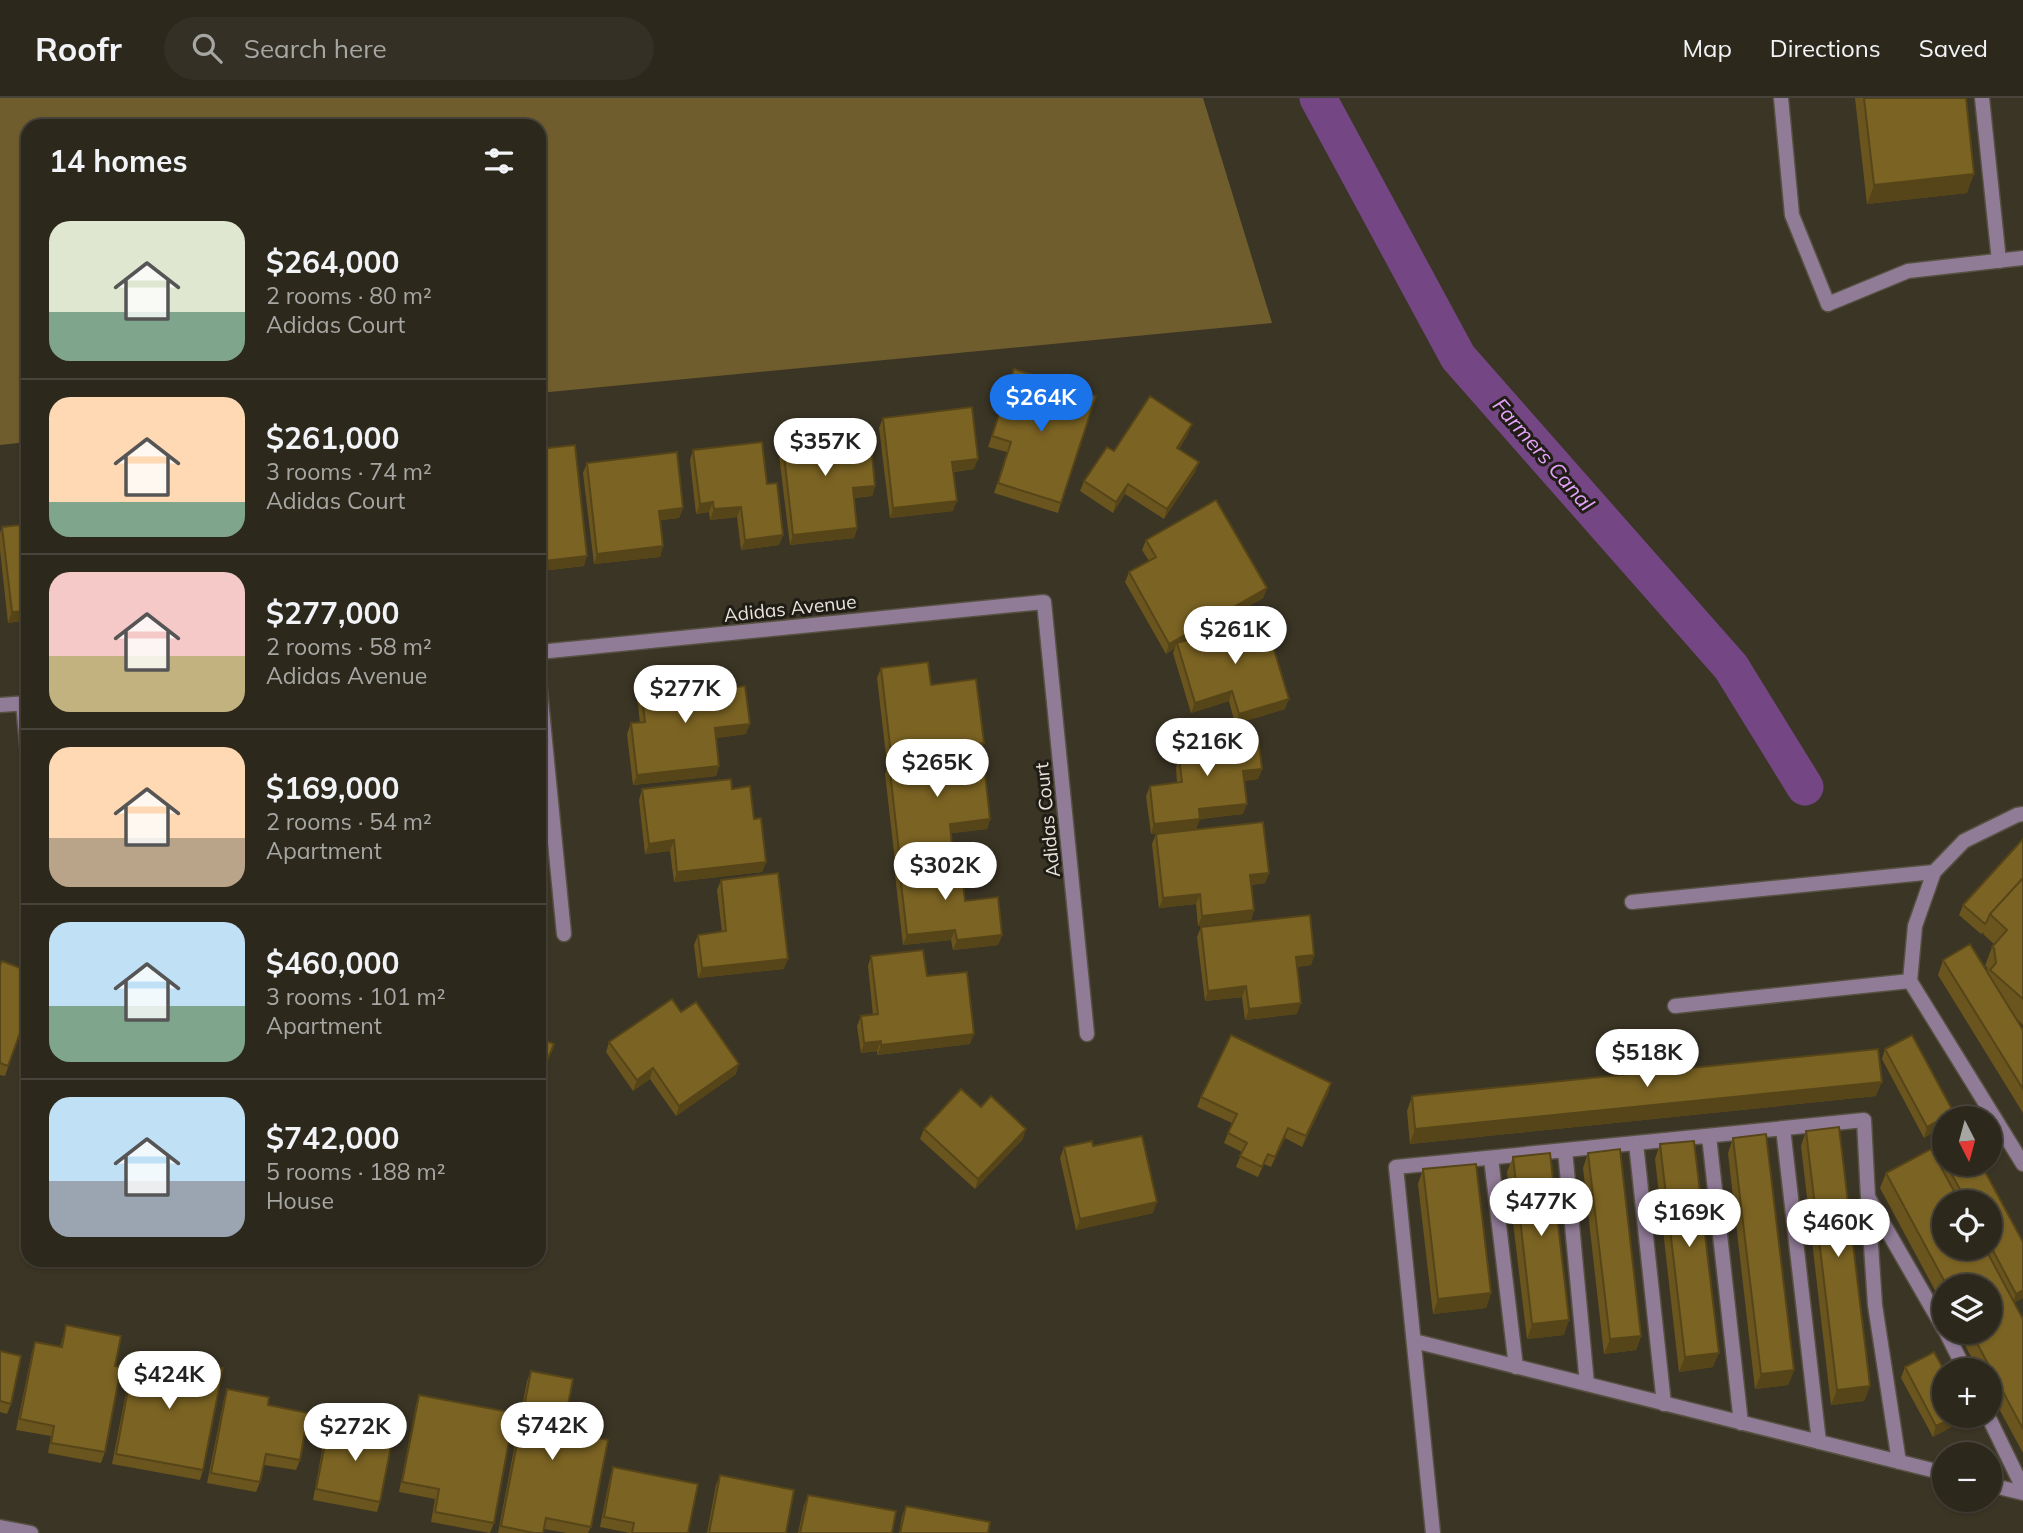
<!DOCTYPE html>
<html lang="en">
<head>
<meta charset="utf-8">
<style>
  body { margin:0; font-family:Mulish,sans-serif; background:#343025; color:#f1f3f6; height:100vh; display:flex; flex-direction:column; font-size:26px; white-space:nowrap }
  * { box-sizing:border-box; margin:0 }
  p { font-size:23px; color:#a6a6a3 }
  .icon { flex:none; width:38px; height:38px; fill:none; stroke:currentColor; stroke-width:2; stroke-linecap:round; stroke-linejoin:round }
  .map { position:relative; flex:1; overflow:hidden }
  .drawer { position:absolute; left:21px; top:21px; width:525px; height:1148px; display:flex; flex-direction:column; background:#2c281c; border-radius:21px; box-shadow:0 2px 5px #0004,0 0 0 2px #48443b }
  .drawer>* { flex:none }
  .needle { width:46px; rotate:174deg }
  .controls { position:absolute; left:1932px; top:1008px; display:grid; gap:14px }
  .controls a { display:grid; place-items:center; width:70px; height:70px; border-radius:50%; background:#2c281c; box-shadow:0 2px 5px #0004,0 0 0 2px #48443b; font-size:35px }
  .price { position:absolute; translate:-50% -60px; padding:0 16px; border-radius:24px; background:#fff; color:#222; font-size:23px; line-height:46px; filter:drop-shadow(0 2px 4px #0008) }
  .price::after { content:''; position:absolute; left:50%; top:42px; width:21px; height:16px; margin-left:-10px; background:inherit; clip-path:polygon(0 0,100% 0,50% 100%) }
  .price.active { background:#1a73e8; color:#fff }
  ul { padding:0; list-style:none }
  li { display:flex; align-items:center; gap:21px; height:175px; padding:0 28px }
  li+li { border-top:2px solid #48443b }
  li span { display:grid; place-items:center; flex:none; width:196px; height:140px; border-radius:21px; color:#555 }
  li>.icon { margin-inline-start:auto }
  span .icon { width:84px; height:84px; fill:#fffc; stroke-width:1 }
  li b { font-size:30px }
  h2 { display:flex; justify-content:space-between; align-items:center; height:84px; padding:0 28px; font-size:30px }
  header { display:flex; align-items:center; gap:42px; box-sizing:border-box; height:98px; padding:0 35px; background:#2c281c; border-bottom:2px solid #48443b }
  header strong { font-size:33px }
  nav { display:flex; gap:38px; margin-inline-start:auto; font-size:24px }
  .search { width:490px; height:63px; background:#343025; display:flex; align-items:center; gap:18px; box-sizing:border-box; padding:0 24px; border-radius:38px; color:#a6a6a3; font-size:26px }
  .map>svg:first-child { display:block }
</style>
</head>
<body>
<header>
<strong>Roofr</strong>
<div class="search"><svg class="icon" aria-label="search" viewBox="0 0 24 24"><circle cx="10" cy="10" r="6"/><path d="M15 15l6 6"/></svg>Search here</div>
<nav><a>Map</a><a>Directions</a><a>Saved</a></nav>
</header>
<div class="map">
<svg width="2023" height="1435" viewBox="0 0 2023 1435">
  <rect width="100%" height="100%" fill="#3b3525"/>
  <path fill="#705d2e" d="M0,0H1203L1272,225L539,295V28H28V344L0,347Z"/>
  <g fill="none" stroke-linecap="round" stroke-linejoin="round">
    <path stroke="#744683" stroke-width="37" d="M1318,0L1458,259L1731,569L1805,689"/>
    <defs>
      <path id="lane" d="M1781,0L1792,117L1828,206
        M1982,0L1999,163
        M2023,716L2017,717L1964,743L1934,774L1915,828L1910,883L2023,1066
        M1632,804L1934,774
        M1675,908L1910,883
        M1783,1030L1819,1344
        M1709,1038L1741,1325
        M1636,1045L1664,1306
        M1565,1052L1587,1286
        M1491,1060L1516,1269
        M1868,1102L1875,1207L1899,1364
        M1946,1234L1965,1272
        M1414,1243L1944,1375
        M1988,1318L2023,1390
        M1990,1387L2023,1395
        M1433,1435L1396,1069L1864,1022L1868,1099L1944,1231"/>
      <path id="street" d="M1828,206L1908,173L2023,160
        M539,554L1044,504L1087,936
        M539,582L564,836
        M23,605L28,658
        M0,607L28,605
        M0,1429L31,1435"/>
    </defs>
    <use href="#lane" stroke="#575142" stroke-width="17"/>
    <use href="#street" stroke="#575142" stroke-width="17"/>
    <use href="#lane" stroke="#917c98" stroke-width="14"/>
    <use href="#street" stroke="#917c98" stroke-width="14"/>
  </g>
  <path fill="#6a551e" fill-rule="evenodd" d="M1855,0H1966L1967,95L1867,106Z
    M1014,271L1061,405L1058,415L994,395L1007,354L988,349Z
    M883,320L974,371L954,374L953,413L890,420L879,330Z
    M781,331L822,341L875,388L872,398L854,400L857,430L854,440L790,447L777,341Z
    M1188,336L1179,351L1199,364L1195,374L1164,421L1125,396L1113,415L1080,393L1084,383L1114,353Z
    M539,351L584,468L540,473L539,461Z
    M693,352L767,386L783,437L779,447L741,452L737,419L710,422L709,414L696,416L690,362Z
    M587,365L683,410L679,420L660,422L663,448L660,459L594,466L583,375Z
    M2,429L28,522L8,525L0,452V435Z
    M1146,442L1267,490L1263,500L1191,541L1285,611L1235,626L1229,603L1191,615L1173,555L1175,550L1166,556L1125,484L1129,474L1149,463L1142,452Z
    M881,570L931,587L980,655L898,665L990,721L987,731L951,735L949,757L895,763L885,676L889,666H887L877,580Z
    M690,585L712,592L746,636L716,640L719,668L716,678L633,687L627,636L631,625H640L637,599L641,589Z
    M1239,641L1262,671L1258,681L1244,683L1243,716L1200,721L1151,736L1146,698L1150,688L1177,684L1176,670L1179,659H1182V653L1185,643Z
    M642,691H732L754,721L766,764L762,774L674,784L670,753L645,756L639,702Z
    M1156,736L1269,775L1265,785L1251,787L1254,812L1251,822L1198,828L1196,806L1159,810L1152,746Z
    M2023,741V927L2016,920L2023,932V1015L1938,877L1943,862L1988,875L1987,869L1985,868L1992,849L1994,846L1983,836L1984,834L1981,836L1959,817L1963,807Z
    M899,767L965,803L1002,837L998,847L953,852L951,842L903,847L895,777Z
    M721,782L784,871L698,880L694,847L698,837L722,834L717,792Z
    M1201,829L1314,857L1311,867L1297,869V916L1245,922L1242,899L1205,903L1197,839Z
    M871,858L927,878L970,946L877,957V953L861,955L857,928L861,918L873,917L868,868Z
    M0,868L28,913L5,978L0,977Z
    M681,914L736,976L676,1018L650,981L633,993L606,954L609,944Z
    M1885,951L1954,1015L1952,1020H1944L1924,1040L1882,961Z
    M1331,985L1328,995L1302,1049L1285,1040L1271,1069L1264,1066L1258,1079L1236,1069L1242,1054L1224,1045L1232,1025L1197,1009L1201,999Z
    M1412,998H1876L1410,1046L1407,1013Z
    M981,1009L1023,1041L975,1091L920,1041L924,1031Z
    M1806,1033L1870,1288L1864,1303L1831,1307L1801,1048Z
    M1733,1040L1794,1272L1788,1287L1755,1291L1728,1055Z
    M1660,1046L1713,1269L1679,1274L1655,1061Z
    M1093,1048L1153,1115L1076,1132L1060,1060L1064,1049Z
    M1588,1055L1641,1238L1636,1252L1604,1256L1583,1070Z
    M1513,1059L1564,1237L1527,1241L1507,1074Z
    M1945,1066H1981L2023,1200L2014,1204L2023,1221V1355L1990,1294V1272H1978L1958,1234H1990V1188H1944V1209L1880,1090L1886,1075L1943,1072ZM1944,1104H1990V1150H1944Z
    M1423,1071L1491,1195L1486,1210L1433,1216L1418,1086Z
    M66,1227L115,1268L105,1354L101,1365L48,1355L51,1338L16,1332L32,1254L35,1244L60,1249Z
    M0,1253L11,1306L7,1316L0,1314Z
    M135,1254L203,1372L200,1382L112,1366L132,1264Z
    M1905,1269L1962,1323L1933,1339L1901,1280Z
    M531,1273L563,1333L591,1429L588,1435H567L544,1431L543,1435H498L527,1283Z
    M227,1291L268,1307L300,1362L296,1372L264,1367L260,1384L256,1394L207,1385L224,1301Z
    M419,1297L494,1425L490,1435L431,1424L435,1401L399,1394L416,1307Z
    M329,1326L380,1404L377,1414L313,1402L325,1336Z
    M613,1369L688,1435H630L600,1429L610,1379Z
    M720,1377L786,1435H707L716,1387Z
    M808,1397L892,1435H798L804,1407Z
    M906,1408L988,1435H899L902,1418Z"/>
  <path fill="#564518" d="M1974,76L1967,95L1867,106L1874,87Z
    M1192,326L1188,336L1173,360L1177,350Z
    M978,361L974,371L949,374L952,364Z
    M1199,364L1195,374L1164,421L1167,411Z
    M1128,386L1125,396L1113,415L1116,404Z
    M875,388L872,398L849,400L853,390Z
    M957,403L953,413L890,420L893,410Z
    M713,404L709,414L696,416L700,406Z
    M741,409L737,419L710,422L714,411Z
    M683,410L679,420L655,423L659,413Z
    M857,430L854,440L790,447L793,437Z
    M783,437L779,447L741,452L745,442Z
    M663,448L660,459L594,466L597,456Z
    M587,458L584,468L540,473L544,463Z
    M1267,490L1263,500L1178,549L1177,545L1175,550L1166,556L1169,546Z
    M28,513V522L8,525L12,514Z
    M1232,593L1229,603L1191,615L1195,605Z
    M1289,601L1285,611L1235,626L1239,616Z
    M750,626L746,636L711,641L715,630Z
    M984,645L980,655L887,666L891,656Z
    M719,668L716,678L633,687L637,677Z
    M1262,671L1258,681L1239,683L1243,673Z
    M1247,706L1243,716L1195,721L1199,711Z
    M990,721L987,731L946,736L950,726Z
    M1200,721L1196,732L1151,736L1154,726Z
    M674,742L670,753L645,756L649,746Z
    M952,747L949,757L895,763L899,753Z
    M766,764L762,774L674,784L677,774Z
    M1269,775L1265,785L1246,787L1250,777Z
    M1200,796L1196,806L1159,810L1163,800Z
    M1254,812L1251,822L1198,828L1202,818Z
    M955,832L951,842L903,847L907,837Z
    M1002,837L998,847L953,852L957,842Z
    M1314,857L1311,867L1292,869L1296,859Z
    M788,861L784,871L698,880L702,870Z
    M1246,888L1242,899L1205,903L1208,893Z
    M1301,905L1297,916L1245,922L1249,911Z
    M974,936L970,946L877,957L881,947Z
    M881,943L877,953L861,955L864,945Z
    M739,966L736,976L676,1018L679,1008Z
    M653,970L650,981L633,993L637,982Z
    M1882,984L1876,998L1410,1046L1415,1031Z
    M1331,985L1328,995L1302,1049L1306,1038Z
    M1944,1020V1029L1924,1040L1927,1029Z
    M1288,1030L1285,1040L1271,1069L1275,1059Z
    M1026,1031L1023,1041L975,1091L978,1081Z
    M1157,1104L1153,1115L1076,1132L1080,1121Z
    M2023,1192V1200L2012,1206L2016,1196Z
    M1491,1195L1486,1210L1433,1216L1438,1201Z
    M1569,1222L1564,1237L1527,1241L1532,1226Z
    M1641,1238L1636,1252L1604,1256L1610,1241Z
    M1719,1255L1713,1269L1679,1274L1685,1259Z
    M1794,1272L1788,1287L1755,1291L1761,1276Z
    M1870,1288L1864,1303L1831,1307L1837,1292Z
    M1957,1318H1964L1962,1323L1933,1339L1936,1328Z"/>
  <path fill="#7b6323" stroke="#564518" stroke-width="2" d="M1864,0H1966L1974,76L1874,87Z
    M1014,271L1096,298L1061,405L998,385L1011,344L992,338Z
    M1150,298L1192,326L1177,350L1199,364L1167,411L1128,386L1116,404L1084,383L1107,349L1114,353Z
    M972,309L978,361L952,364L957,403L893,410L883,320Z
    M820,327L822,341L870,336L875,388L853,390L857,430L793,437L781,331Z
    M762,344L767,386L777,385L783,437L745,442L741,409L714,411L713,404L700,406L693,352Z
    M575,347L587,458L544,463L541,433H539V351Z
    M677,354L683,410L659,413L663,448L597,456L587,365Z
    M1216,402L1267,490L1169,546L1129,474L1156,459L1146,442Z
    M28,426V513L12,514L2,429Z
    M1264,519L1289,601L1239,616L1232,593L1195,605L1177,545Z
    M928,564L931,587L976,581L984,645L891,656L881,570Z
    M689,583L690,585L711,583L712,592L745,588L750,626L715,630L719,668L637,677L631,625L645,624L641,589Z
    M1239,637V641L1258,638L1262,671L1243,673L1247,706L1199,711L1200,721L1154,726L1150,688L1182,684L1179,659H1187L1185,643Z
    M983,657L990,721L950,726L952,747L899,753L889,665Z
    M731,681L732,691L750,688L754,721L761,720L766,764L677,774L674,742L649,746L642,691Z
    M1263,724L1269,775L1250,777L1254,812L1202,818L1200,796L1163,800L1156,736Z
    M2023,741V780L1990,816L1987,823L1985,826L1963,807Z
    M960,760L965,803L998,799L1002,837L957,842L955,832L907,837L899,767Z
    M778,775L788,861L702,870L698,837L726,833L721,782Z
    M2023,780V901L1990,872L1996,865L1994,850L1992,849L2007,832L1990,816Z
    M1310,817L1314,857L1296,859L1301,905L1249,911L1246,888L1208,893L1201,829Z
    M1970,846L2023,932V991L1943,862Z
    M923,852L927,878L967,874L974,936L881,947V943L864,945L861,918L878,916L871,858Z
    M2,863L28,873V913L8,968L0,965V868Z
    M672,901L681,914L696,904L739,966L679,1008L653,970L637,982L609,944Z
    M1231,937L1331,985L1306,1038L1288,1030L1275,1059L1268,1056L1262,1069L1240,1058L1247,1045L1228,1035L1237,1016L1201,999Z
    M1912,937L1954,1015L1927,1029L1885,951Z
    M539,940L554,946L539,982Z
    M1878,951L1882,984L1415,1031L1412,998Z
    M961,991L981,1009L991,998L1026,1031L978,1081L924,1031Z
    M1839,1029L1870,1288L1837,1292L1806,1033Z
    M1766,1036L1794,1272L1761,1276L1733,1040Z
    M1142,1038L1157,1104L1080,1121L1064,1049L1092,1043L1093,1048Z
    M1694,1043L1719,1255L1685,1259L1660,1046Z
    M1620,1051L1641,1238L1610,1241L1588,1055Z
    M1931,1051L1960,1104H1944V1150H1985L2023,1221V1331L1971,1234H1990V1188H1947L1886,1075Z
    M1550,1055L1569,1222L1532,1226L1513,1059Z
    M1476,1066L1491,1195L1438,1201L1423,1071Z
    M1946,1066H1981L2023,1144V1192L2016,1196L1990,1147V1104H1967Z
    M66,1227L121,1238L115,1268L121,1269L105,1354L51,1345L54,1328L20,1321L35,1244L62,1249Z
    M0,1253L21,1258L11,1306L0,1303Z
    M135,1254L223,1270L203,1372L116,1356Z
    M1934,1254L1944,1272V1318H1957L1936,1328L1905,1269Z
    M531,1273L573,1281L563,1333L608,1342L591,1429L546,1420L543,1435H534L501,1428Z
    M227,1291L269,1299L268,1307L308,1315L300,1362L266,1356L260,1384L211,1375Z
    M419,1297L514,1315L494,1425L435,1414L439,1391L402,1384Z
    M329,1326L393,1338L380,1404L316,1391Z
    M613,1369L698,1386L688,1435H632L634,1425L604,1419Z
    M720,1377L794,1392L786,1435H709Z
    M808,1397L896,1413L892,1435H800Z
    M906,1408L990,1424L988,1435H900Z"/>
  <g text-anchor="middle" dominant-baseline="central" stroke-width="6" stroke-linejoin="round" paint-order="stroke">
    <g font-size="19" fill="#e8e4da" stroke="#1f1d16">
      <text transform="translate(790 510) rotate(-6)">Adidas Avenue</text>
      <text transform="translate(1047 722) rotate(-96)">Adidas Court</text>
    </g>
    <g font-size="21" font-style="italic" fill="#e3a1f8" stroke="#1f1d16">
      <text transform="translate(1544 356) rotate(49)">Farmers Canal</text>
    </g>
  </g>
</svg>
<div class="controls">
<a><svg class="needle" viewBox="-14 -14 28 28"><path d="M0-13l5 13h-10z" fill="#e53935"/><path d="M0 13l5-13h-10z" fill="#a6a6a3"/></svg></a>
<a><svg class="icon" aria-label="locate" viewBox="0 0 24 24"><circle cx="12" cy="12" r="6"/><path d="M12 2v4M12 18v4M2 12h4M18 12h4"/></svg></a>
<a><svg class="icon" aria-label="layers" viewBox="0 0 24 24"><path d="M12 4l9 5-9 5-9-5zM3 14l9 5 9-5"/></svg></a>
<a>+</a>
<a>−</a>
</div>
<b class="price active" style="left:1041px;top:336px">$264K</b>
<b class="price" style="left:825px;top:380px">$357K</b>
<b class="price" style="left:1235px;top:568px">$261K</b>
<b class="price" style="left:685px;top:627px">$277K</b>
<b class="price" style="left:1207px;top:680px">$216K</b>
<b class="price" style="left:937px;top:701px">$265K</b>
<b class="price" style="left:945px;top:804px">$302K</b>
<b class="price" style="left:1647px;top:991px">$518K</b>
<b class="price" style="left:1541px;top:1140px">$477K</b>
<b class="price" style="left:1689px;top:1151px">$169K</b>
<b class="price" style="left:1838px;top:1161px">$460K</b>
<b class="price" style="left:169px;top:1313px">$424K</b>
<b class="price" style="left:552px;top:1364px">$742K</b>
<b class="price" style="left:355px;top:1365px">$272K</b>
<section class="drawer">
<h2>14 homes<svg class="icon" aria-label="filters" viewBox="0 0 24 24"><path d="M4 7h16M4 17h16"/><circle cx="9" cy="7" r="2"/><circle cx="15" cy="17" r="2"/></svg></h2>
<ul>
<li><span style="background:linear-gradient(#dfe7d0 65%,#7fa58c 0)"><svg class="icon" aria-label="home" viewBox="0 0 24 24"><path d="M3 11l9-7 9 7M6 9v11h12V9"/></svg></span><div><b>$264,000</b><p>2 rooms · 80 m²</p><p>Adidas Court</p></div></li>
<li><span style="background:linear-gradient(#ffd9b3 75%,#7fa58c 0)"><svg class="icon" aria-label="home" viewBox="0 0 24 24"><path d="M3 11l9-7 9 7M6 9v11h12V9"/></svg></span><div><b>$261,000</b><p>3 rooms · 74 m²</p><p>Adidas Court</p></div></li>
<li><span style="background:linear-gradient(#f6c9c9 60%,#c2b280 0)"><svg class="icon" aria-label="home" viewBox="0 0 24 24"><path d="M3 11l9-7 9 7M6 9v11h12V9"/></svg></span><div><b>$277,000</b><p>2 rooms · 58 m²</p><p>Adidas Avenue</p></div></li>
<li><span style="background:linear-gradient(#ffd9b3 65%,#b9a48a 0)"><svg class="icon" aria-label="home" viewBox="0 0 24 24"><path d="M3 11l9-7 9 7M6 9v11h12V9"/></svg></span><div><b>$169,000</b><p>2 rooms · 54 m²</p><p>Apartment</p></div></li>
<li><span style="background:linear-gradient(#bfe0f5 60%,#7fa58c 0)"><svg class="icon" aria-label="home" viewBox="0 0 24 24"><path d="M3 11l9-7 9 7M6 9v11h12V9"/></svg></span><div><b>$460,000</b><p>3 rooms · 101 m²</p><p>Apartment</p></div></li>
<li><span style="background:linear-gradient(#bfe0f5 60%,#9aa5b1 0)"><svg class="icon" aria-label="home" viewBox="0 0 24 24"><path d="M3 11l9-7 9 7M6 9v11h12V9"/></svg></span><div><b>$742,000</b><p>5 rooms · 188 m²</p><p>House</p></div></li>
</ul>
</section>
</div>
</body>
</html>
